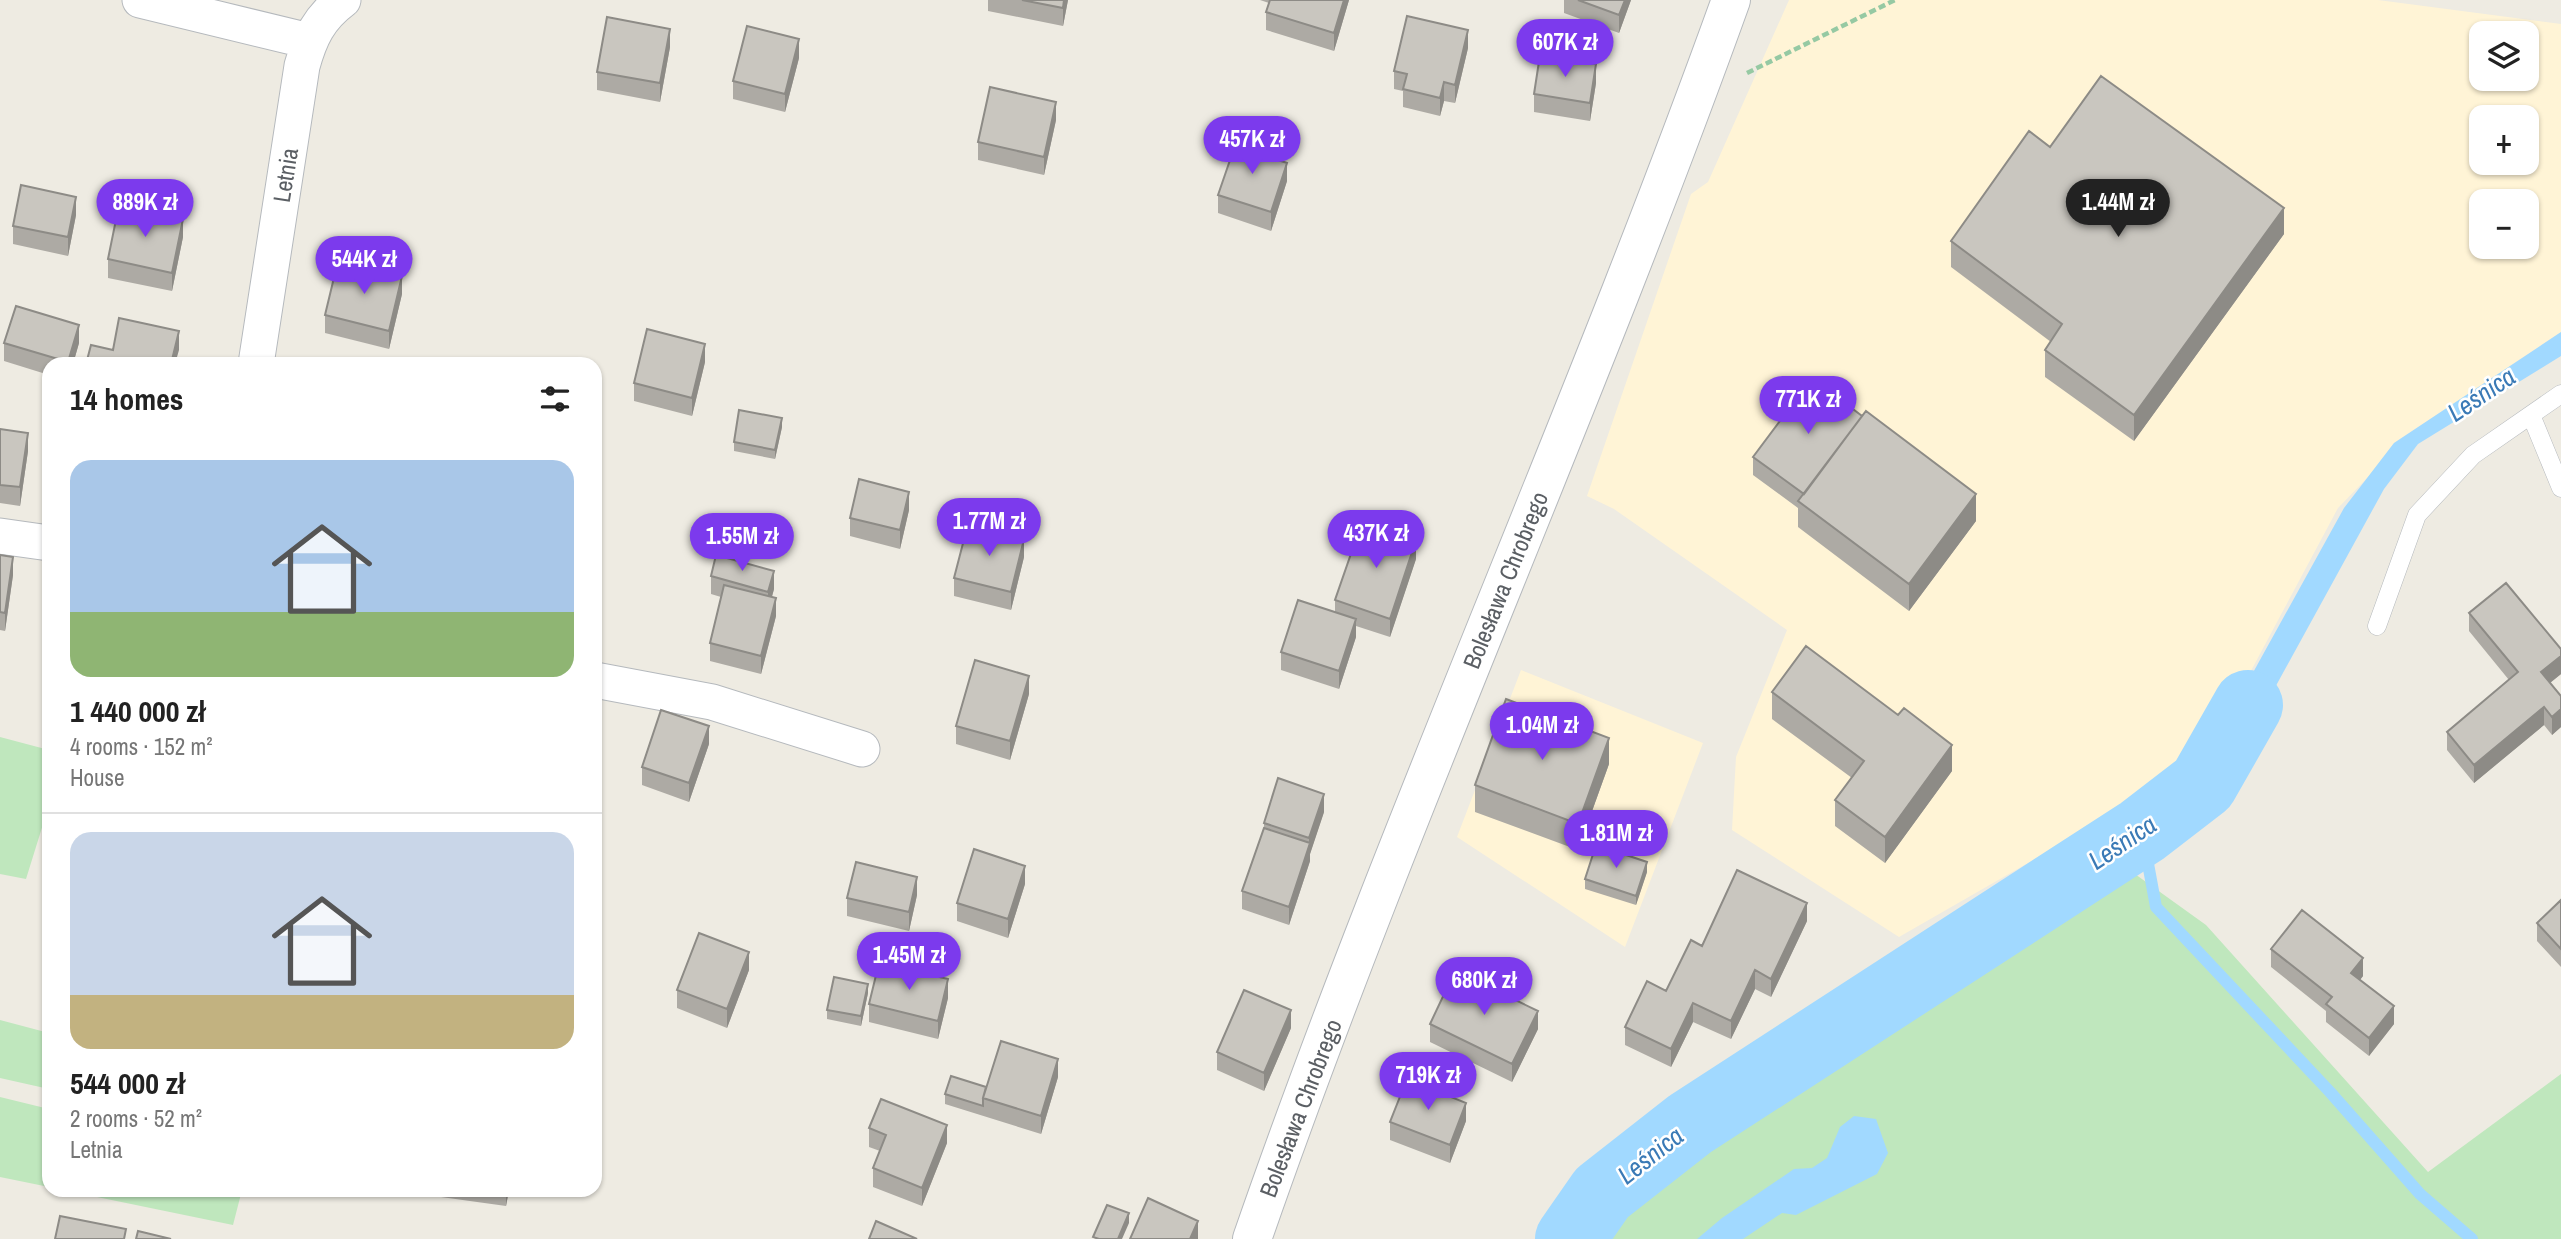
<!DOCTYPE html>
<html lang="en">
<head>
<meta charset="utf-8">
<style>
  body { margin:0; font-family:"Archivo Narrow",sans-serif; background:#f2f2f2; color:#222; height:100vh; display:flex; flex-direction:column; font-size:26px; white-space:nowrap }
  * { box-sizing:border-box; margin:0 }
  p { font-size:23px; color:#767676 }
  .icon { flex:none; width:38px; height:38px; fill:none; stroke:currentColor; stroke-width:2; stroke-linecap:round; stroke-linejoin:round }
  .map { position:relative; flex:1; overflow:hidden }
  .panel { position:absolute; left:42px; top:357px; width:560px; height:840px; display:flex; flex-direction:column; background:#fff; border-radius:21px; box-shadow:0 2px 5px #0004 }
  .panel>* { flex:none }
  .fabs { position:absolute; left:2469px; top:21px; display:grid; gap:14px }
  .fabs a { display:grid; place-items:center; width:70px; height:70px; border-radius:14px; background:#fff; box-shadow:0 2px 5px #0004; font-size:35px }
  .price { position:absolute; translate:-50% -60px; padding:0 16px; border-radius:24px; background:#7c3aed; color:#fff; font-size:23px; line-height:46px; filter:drop-shadow(0 2px 4px #0008) }
  .price::after { content:''; position:absolute; left:50%; top:42px; width:21px; height:16px; margin-left:-10px; background:inherit; clip-path:polygon(0 0,100% 0,50% 100%) }
  .price.selected { background:#222; color:#fff }
  ul { padding:0; list-style:none }
  li { display:grid; align-content:center; gap:14px; height:371px; padding:0 28px }
  li+li { border-top:2px solid #e0e0e0 }
  li span { display:grid; place-items:center; height:217px; border-radius:21px; color:#555 }
  li>.icon { margin-inline-start:auto }
  span .icon { width:126px; height:126px; fill:#fffc; stroke-width:1 }
  li b { font-size:30px }
  h2 { display:flex; justify-content:space-between; align-items:center; height:84px; padding:0 28px; font-size:30px }
  .map>svg:first-child { display:block }
</style>
</head>
<body>
<div class="map">
<svg width="2561" height="1239" viewBox="0 0 2561 1239">
  <rect width="100%" height="100%" fill="#eeebe2"/>
  <path fill="#fff4d6" fill-rule="evenodd" d="M1789,0H2378L2561,24V332L2394,443L2369,476L2338,508L2229,712L2196,766L2184,777L2193,783L2148,813L2145,796L1899,937L1732,830L1736,757L1787,630L1614,509L1587,496L1691,194L1708,182ZM2482,33H2527V79H2482ZM2482,117H2527V163H2482ZM2482,201H2527V247H2482Z
    M1521,670L1703,743L1625,947L1457,837Z"/>
  <path fill="#bfe7bd" d="M0,737L49,750V805L26,879L0,874Z
    M2128,869L2206,925L2428,1172L2561,1074V1239H1594L1625,1198L1836,1064Z
    M0,1020L49,1033V1089L0,1078Z
    M0,1097L49,1109V1187L0,1177Z
    M63,1190H242L233,1225Z"/>
  <path fill="#a1d9ff" d="M2561,332V356L2418,444L2384,489L2272,693L2220,780L2205,795L2193,779L2188,780V774L2196,771L2208,754L2344,508L2394,443Z
    M1854,1116L1876,1119L1888,1153L1877,1174L1796,1215L1782,1213L1743,1239H1697L1722,1218L1794,1169L1812,1168L1827,1158L1840,1127Z"/>
  <g fill="none" stroke-linecap="round" stroke-linejoin="round">
    <path stroke="#a1d9ff" stroke-width="12" d="M2142,831L2156,907L2330,1092L2420,1194L2472,1239"/>
    <path stroke="#a1d9ff" stroke-width="70" d="M1570,1239L1602,1193L1690,1124L2142,831L2203,784L2248,705"/>
    <defs>
      <path id="service" d="M2531,415L2561,488
        M2377,626L2417,515L2473,455L2561,394"/>
      <path id="minor" d="M140,0L309,41
        M256,364L302,66C310,37 319,18 343,0
        M0,536L49,543
        M595,680L712,702L862,749"/>
      <path id="tertiary" d="M1252,1239C1397,821 1581,417 1731,0"/>
    </defs>
    <use href="#service" stroke="#b5b9bd" stroke-width="19"/>
    <use href="#minor" stroke="#b5b9bd" stroke-width="37"/>
    <use href="#tertiary" stroke="#b5b9bd" stroke-width="40"/>
    <path stroke="#96c9a3" stroke-width="4.5" stroke-dasharray="7 3.5" stroke-linecap="butt" d="M1747,73L1895,0"/>
    <use href="#service" stroke="#fff" stroke-width="18"/>
    <use href="#minor" stroke="#fff" stroke-width="35"/>
    <use href="#tertiary" stroke="#fff" stroke-width="38"/>
  </g>
  <path fill="#adaaa4" d="M988,0H1068L1063,26L988,11Z
    M1260,0H1349L1334,51L1266,30V12L1269,3Z
    M1564,0H1631L1619,33L1564,13Z
    M670,47L660,102L597,90V72Z
    M1468,48L1455,103L1444,101L1440,116L1403,107V91L1394,89V71Z
    M799,58L785,112L733,99V81Z
    M1596,83L1590,121L1534,112V94Z
    M1056,120L1044,175L978,160V142Z
    M2050,147L2284,234L2134,441L2045,377V350L2051,342L1951,267V241Z
    M1261,154L1287,181L1271,231L1218,213V195Z
    M76,215L68,256L13,244V226Z
    M183,237L172,291L108,278V259Z
    M402,294L389,349L325,333V315Z
    M4,343H79L73,364H49V375L4,361Z
    M705,362L692,416L634,401V383Z
    M782,427L775,459L734,451V442Z
    M0,429L28,451L20,506L0,503Z
    M1753,457L1976,521L1909,611L1798,527V508L1753,475Z
    M909,510L900,549L850,536V518Z
    M0,555L13,575L5,631L0,630Z
    M1024,557L1011,610L954,596V578Z
    M1416,559L1390,637L1356,626V637L1339,689L1281,670V652L1335,612V600Z
    M711,576L774,589L772,597L776,616L761,674L710,661V643L721,597L711,594Z
    M2469,613L2561,649V674L2550,683L2561,696V727L2552,735L2544,725L2474,783L2447,750V732L2509,680L2469,631Z
    M1772,692L1898,715L1952,771L1885,863L1835,826V800L1852,778L1772,719Z
    M1029,694L1010,760L956,744V726Z
    M709,744L689,802L642,785V767Z
    M1609,764L1578,850L1475,812V785Z
    M1324,812L1310,854V861L1289,925L1242,909V891L1264,828V823Z
    M1647,872L1636,905L1585,889V879Z
    M1025,884L1008,938L957,921V903Z
    M917,895L909,931L847,916V898Z
    M2561,900V967L2537,941V923Z
    M1807,921L1771,997L1755,989L1731,1039L1693,1022L1671,1067L1625,1045V1027L1666,991L1702,946Z
    M2271,949L2363,976L2360,980L2394,1024L2369,1056L2326,1022V1011L2271,967Z
    M749,970L727,1028L677,1008V990Z
    M868,993L861,1026L827,1019V1010Z
    M948,998L938,1039L869,1022V1004Z
    M1430,1024L1538,1029L1512,1082L1430,1042Z
    M1291,1028L1264,1091L1217,1070V1052Z
    M1058,1077L1041,1134L945,1104V1094Z
    M1466,1121L1450,1163L1390,1140V1122Z
    M869,1128L947,1143L922,1206L873,1187V1168L880,1151L869,1147Z
    M405,1190H509L506,1206L405,1192Z"/>
  <path fill="#8d8b86" d="M1064,0H1068L1063,26V8Z
    M1344,0H1349L1334,51V33Z
    M1625,0H1631L1619,33V15Z
    M670,29V47L660,102V83Z
    M1468,30V48L1455,103V85Z
    M799,39V58L785,112V94Z
    M1596,64V83L1590,121V103Z
    M1444,82V101L1440,116V98Z
    M1056,102V120L1044,175V157Z
    M1261,141V159L1257,153Z
    M1287,163V181L1271,231V212Z
    M76,197V215L68,256V237Z
    M2284,208V234L2134,441V415Z
    M183,219V237L172,291V273Z
    M402,276V294L389,349V331Z
    M79,325V343L73,364H68Z
    M179,331V350L175,364H171Z
    M705,344V362L692,416V398Z
    M782,418V427L775,459V450Z
    M28,433V451L20,506V487Z
    M909,492V510L900,549V530Z
    M1976,494V521L1909,611V584Z
    M1024,539V557L1011,610V592Z
    M1416,540V559L1390,637V619Z
    M13,557V575L5,631V613Z
    M774,571V589L768,610V592Z
    M776,598V616L761,674V656Z
    M1356,619V637L1339,689V671Z
    M2561,656V674L2541,690V672Z
    M1029,676V694L1010,760V741Z
    M2544,707V725L2474,783V765Z
    M2561,709V727L2552,735V717Z
    M709,726V744L689,802V783Z
    M598,729V748L595,759V741Z
    M1609,738V764L1578,850V824Z
    M1952,745V771L1885,863V837Z
    M1324,794V812L1310,854V861L1289,925V907L1309,845V838Z
    M1647,862V872L1636,905V896Z
    M1025,866V884L1008,938V919Z
    M917,877V895L909,931V912Z
    M1807,903V921L1771,997V979Z
    M749,952V970L727,1028V1009Z
    M2363,958V976L2351,991V973Z
    M1755,970V989L1731,1039V1021Z
    M948,979V998L938,1039V1021Z
    M868,984V993L861,1026V1016Z
    M1693,1003V1022L1671,1067V1049Z
    M2394,1006V1024L2369,1056V1038Z
    M1291,1010V1028L1264,1091V1073Z
    M1538,1011V1029L1512,1082V1064Z
    M1058,1059V1077L1041,1134V1116Z
    M1466,1103V1121L1450,1163V1145Z
    M947,1125V1143L922,1206V1188Z
    M506,1190H509L506,1206Z
    M1129,1213V1223L1122,1239H1118Z
    M1198,1221V1239H1190Z"/>
  <path fill="#c9c6bf" stroke="#8d8b86" stroke-width="2" d="M1022,0H1064L1063,8Z
    M1270,0H1344L1334,33L1266,12Z
    M1578,0H1625L1619,15Z
    M1407,16L1468,30L1455,85L1444,82L1440,98L1403,89L1407,74L1394,71Z
    M607,17L670,29L660,83L597,72Z
    M747,26L799,39L785,94L733,81Z
    M1540,55L1596,64L1590,103L1534,94Z
    M2101,76L2284,208L2134,415L2045,350L2062,324L1951,241L2029,131L2050,147Z
    M990,87L1056,102L1044,157L978,142Z
    M1239,134L1261,141L1257,153L1287,163L1271,212L1218,195Z
    M21,185L76,197L68,237L13,226Z
    M119,205L183,219L172,273L108,259Z
    M338,261L402,276L389,331L325,315Z
    M16,306L79,325L68,362L4,343Z
    M119,318L179,331L171,364H86L91,345L113,350Z
    M647,329L705,344L692,398L634,383Z
    M1812,378L1862,416L1804,494L1753,457Z
    M739,410L782,418L775,450L734,442Z
    M1866,411L1976,494L1909,584L1798,501Z
    M0,429L28,433L20,487L0,485Z
    M859,479L909,492L900,530L850,518Z
    M1362,522L1416,540L1390,619L1335,600Z
    M968,524L1024,539L1011,592L954,578Z
    M0,555L13,557L5,613L0,612Z
    M716,555L774,571L768,592L711,576Z
    M2506,583L2561,649V656L2541,672L2561,696V709L2552,717L2544,707L2474,765L2447,732L2518,672L2469,613Z
    M724,585L776,598L761,656L710,643Z
    M1298,600L1356,619L1339,671L1281,652Z
    M1806,646L1898,715L1904,708L1952,745L1885,837L1835,800L1864,761L1772,692Z
    M975,660L1029,676L1010,741L956,726Z
    M1506,699L1609,738L1578,824L1475,785Z
    M661,710L709,726L689,783L642,767Z
    M595,729H598L595,741Z
    M1278,778L1324,794L1309,838L1264,823Z
    M1264,828L1310,843L1289,907L1242,891Z
    M1596,845L1647,862L1636,896L1585,879Z
    M974,849L1025,866L1008,919L957,903Z
    M856,862L917,877L909,912L847,898Z
    M1737,870L1807,903L1771,979L1755,970L1731,1021L1693,1003L1671,1049L1625,1027L1647,981L1666,991L1691,940L1702,946Z
    M2561,900V949L2537,923Z
    M2302,910L2363,958L2351,973L2394,1006L2369,1038L2326,1004L2332,997L2271,949Z
    M699,933L749,952L727,1009L677,990Z
    M879,963L948,979L938,1021L869,1004Z
    M1455,971L1538,1011L1512,1064L1430,1024Z
    M834,977L868,984L861,1016L827,1010Z
    M1244,990L1291,1010L1264,1073L1217,1052Z
    M1001,1041L1058,1059L1041,1116L983,1098Z
    M951,1076L986,1087L983,1098V1106L945,1094Z
    M1407,1079L1466,1103L1450,1145L1390,1122Z
    M881,1099L947,1125L922,1188L873,1168L886,1135L869,1128Z
    M1148,1198L1198,1221L1190,1239H1130Z
    M1107,1205L1129,1213L1118,1239H1099L1093,1237Z
    M60,1216L126,1229L124,1239H55Z
    M876,1221L917,1239H869Z
    M138,1231L171,1239H136Z"/>
  <g text-anchor="middle" dominant-baseline="central" stroke-width="5" stroke-linejoin="round" paint-order="stroke">
    <g font-size="24" fill="#5b5f64" stroke="#fff">
      <text transform="translate(285 175) rotate(-81)">Letnia</text>
      <text transform="translate(1505 580) rotate(-68)">Bolesława Chrobrego</text>
      <text transform="translate(1300 1108) rotate(-69)">Bolesława Chrobrego</text>
    </g>
    <g font-size="26" font-style="italic" fill="#3a7ab6" stroke="#fff">
      <text transform="translate(2481 394) rotate(-34)">Leśnica</text>
      <text transform="translate(2122 842) rotate(-34)">Leśnica</text>
      <text transform="translate(1650 1155) rotate(-38)">Leśnica</text>
    </g>
  </g>
</svg>
<div class="fabs">
<a><svg class="icon" aria-label="layers" viewBox="0 0 24 24"><path d="M12 4l9 5-9 5-9-5zM3 14l9 5 9-5"/></svg></a>
<a>+</a>
<a>−</a>
</div>
<b class="price" style="left:1565px;top:79px">607K zł</b>
<b class="price" style="left:1252px;top:176px">457K zł</b>
<b class="price" style="left:145px;top:239px">889K zł</b>
<b class="price selected" style="left:2118px;top:239px">1.44M zł</b>
<b class="price" style="left:364px;top:296px">544K zł</b>
<b class="price" style="left:1808px;top:436px">771K zł</b>
<b class="price" style="left:989px;top:558px">1.77M zł</b>
<b class="price" style="left:1376px;top:570px">437K zł</b>
<b class="price" style="left:742px;top:573px">1.55M zł</b>
<b class="price" style="left:1542px;top:762px">1.04M zł</b>
<b class="price" style="left:1616px;top:870px">1.81M zł</b>
<b class="price" style="left:909px;top:992px">1.45M zł</b>
<b class="price" style="left:1484px;top:1017px">680K zł</b>
<b class="price" style="left:1428px;top:1112px">719K zł</b>
<section class="panel">
<h2>14 homes<svg class="icon" aria-label="filters" viewBox="0 0 24 24"><path d="M4 7h16M4 17h16"/><circle cx="9" cy="7" r="2"/><circle cx="15" cy="17" r="2"/></svg></h2>
<ul>
<li><span style="background:linear-gradient(#a9c7e8 70%,#8fb573 0)"><svg class="icon" aria-label="home" viewBox="0 0 24 24"><path d="M3 11l9-7 9 7M6 9v11h12V9"/></svg></span><div><b>1 440 000 zł</b><p>4 rooms · 152 m²</p><p>House</p></div></li>
<li><span style="background:linear-gradient(#c9d6e8 75%,#c2b280 0)"><svg class="icon" aria-label="home" viewBox="0 0 24 24"><path d="M3 11l9-7 9 7M6 9v11h12V9"/></svg></span><div><b>544 000 zł</b><p>2 rooms · 52 m²</p><p>Letnia</p></div></li>
</ul>
</section>
</div>
</body>
</html>
